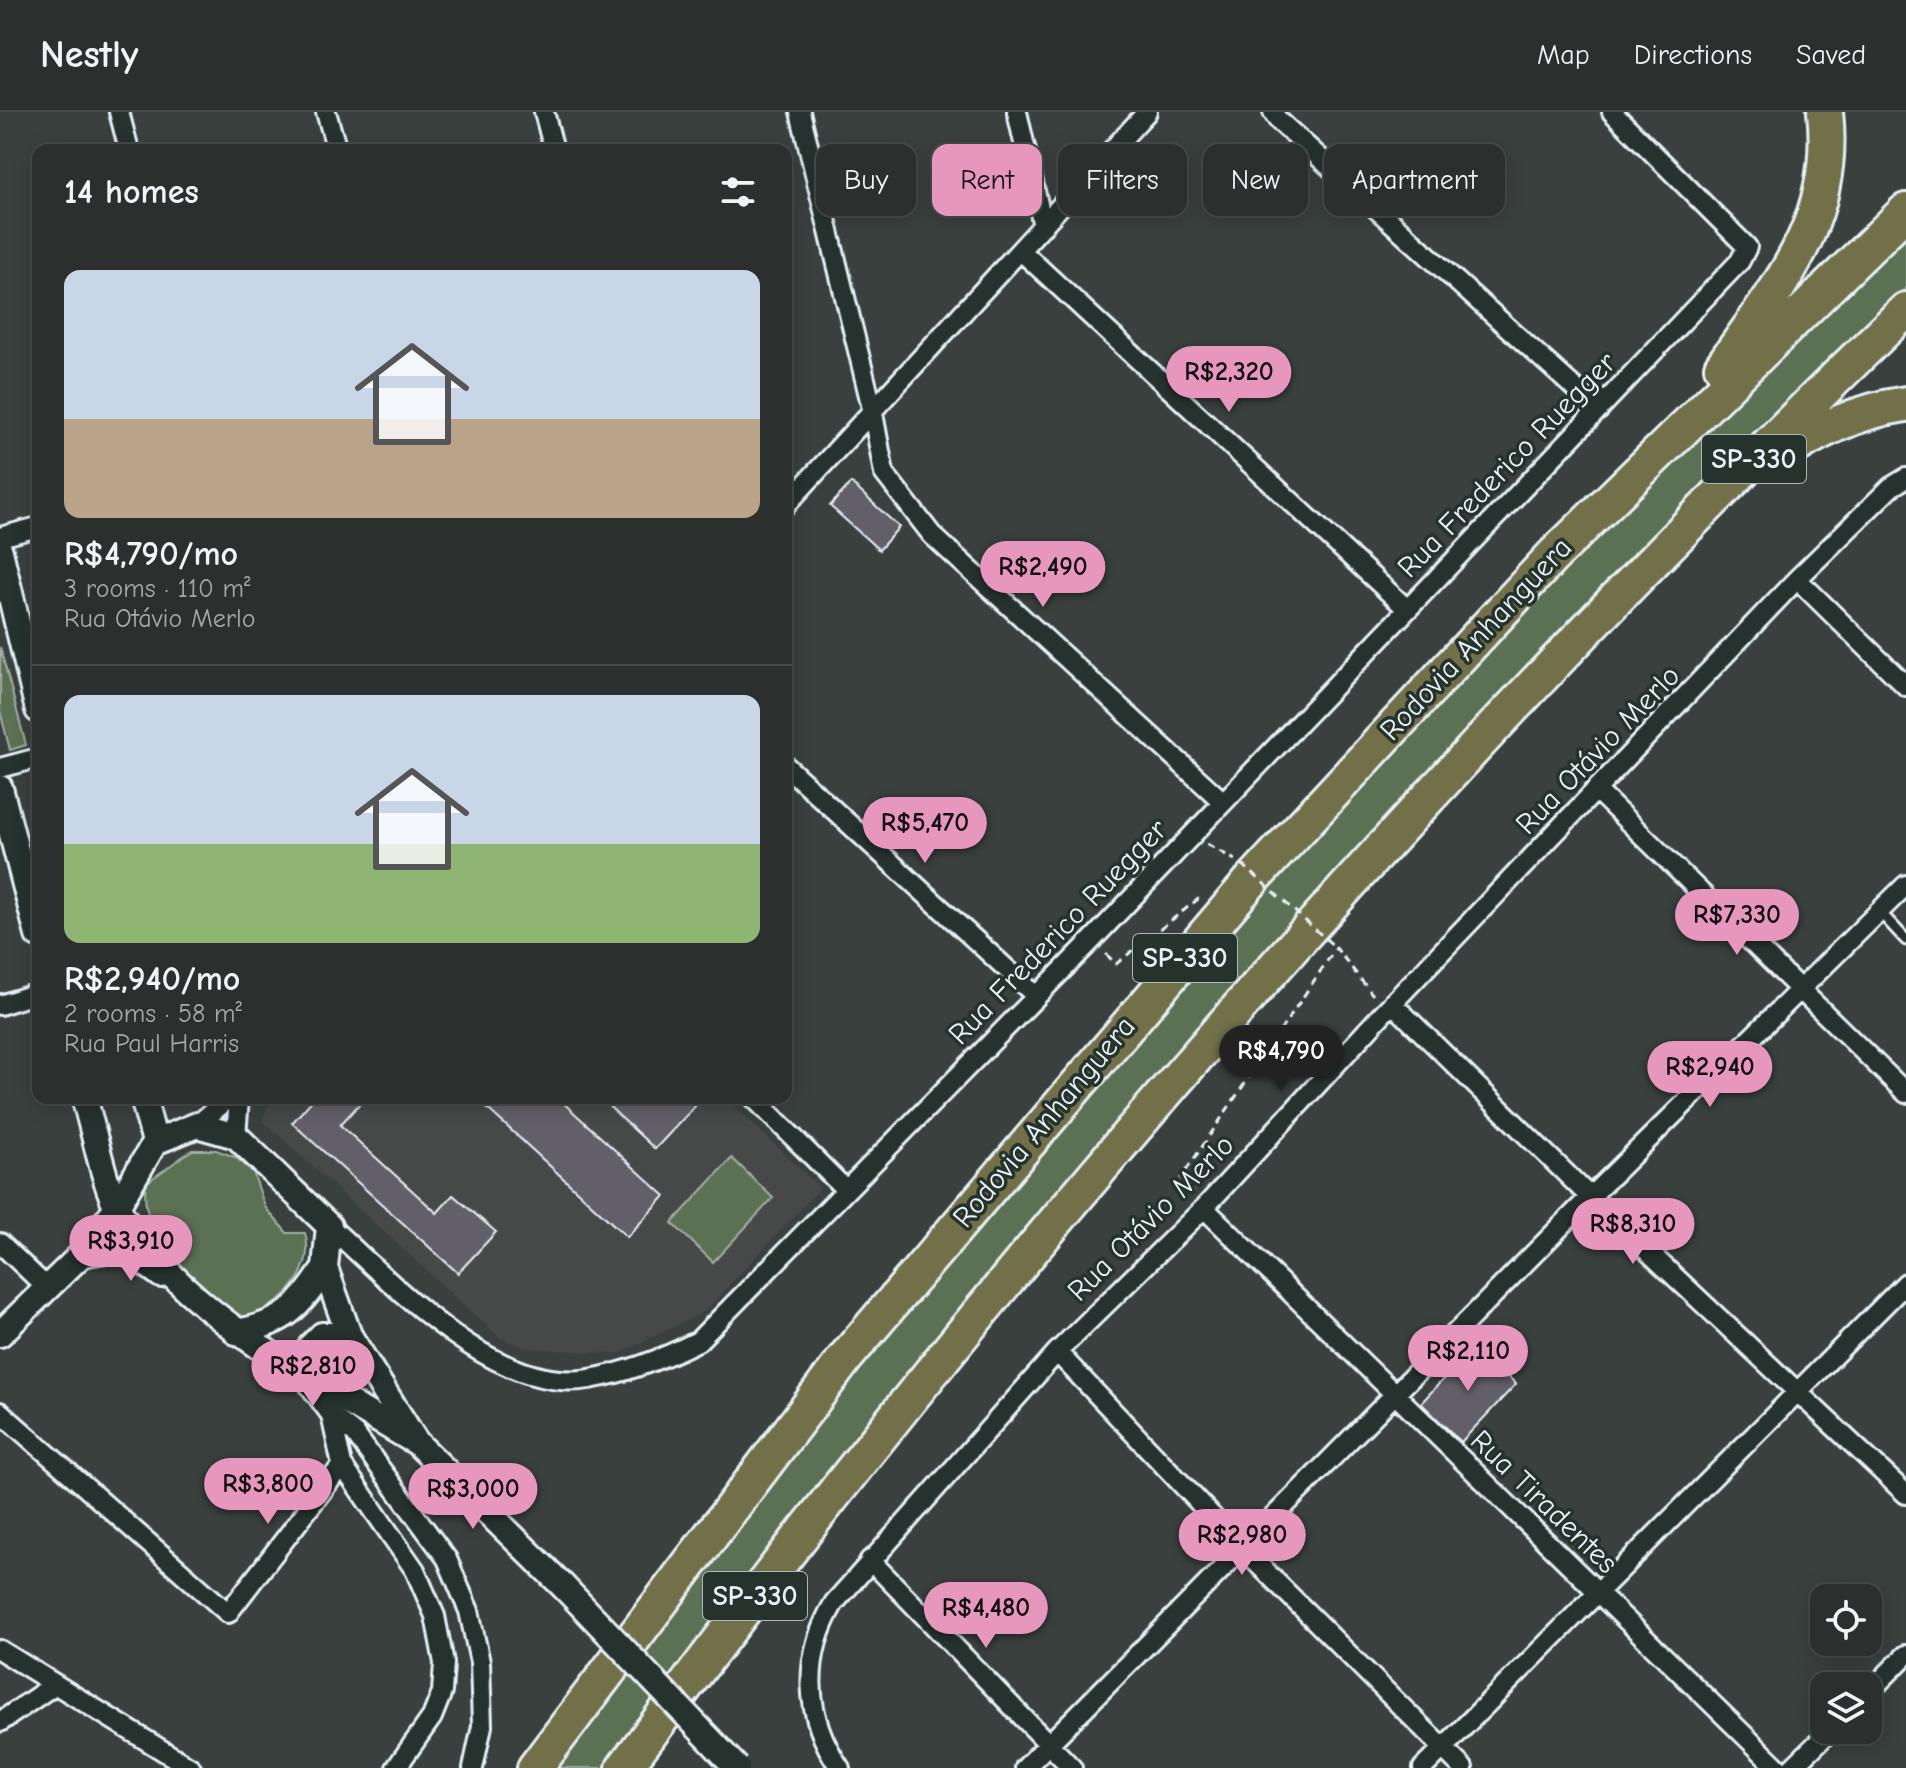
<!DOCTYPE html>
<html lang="en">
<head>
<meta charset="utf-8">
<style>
  body { margin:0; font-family:"Comic Neue",sans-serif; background:#333836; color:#f1f3f6; height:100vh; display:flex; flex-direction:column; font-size:30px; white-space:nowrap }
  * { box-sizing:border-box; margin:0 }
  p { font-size:26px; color:#a6a9aa }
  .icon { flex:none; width:44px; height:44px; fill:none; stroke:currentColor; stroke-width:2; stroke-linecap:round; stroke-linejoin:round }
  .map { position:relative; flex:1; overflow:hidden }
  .details { position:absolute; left:32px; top:32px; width:760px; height:960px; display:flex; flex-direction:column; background:#2b302e; border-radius:16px; box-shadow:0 4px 20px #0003,0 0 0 2px #474b4a }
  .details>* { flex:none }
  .guide { position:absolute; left:816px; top:32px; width:760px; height:72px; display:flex; gap:16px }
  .fabs { position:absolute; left:1810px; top:1472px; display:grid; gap:16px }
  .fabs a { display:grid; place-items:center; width:72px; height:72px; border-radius:16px; background:#2b302e; box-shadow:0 4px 20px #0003,0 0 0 2px #474b4a; font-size:40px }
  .price { position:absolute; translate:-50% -68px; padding:0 18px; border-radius:28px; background:#e797bd; color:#111; font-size:26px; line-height:52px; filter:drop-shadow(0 2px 4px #0008) }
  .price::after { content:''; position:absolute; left:50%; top:48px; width:24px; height:18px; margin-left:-12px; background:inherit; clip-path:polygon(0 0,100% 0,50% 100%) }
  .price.active { background:#222; color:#fff }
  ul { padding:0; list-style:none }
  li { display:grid; align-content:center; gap:16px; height:424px; padding:0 32px }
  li+li { border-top:2px solid #474b4a }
  li span { display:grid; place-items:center; height:248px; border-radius:16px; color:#555 }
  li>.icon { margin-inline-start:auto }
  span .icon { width:144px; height:144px; fill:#fffc; stroke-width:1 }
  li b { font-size:34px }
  h2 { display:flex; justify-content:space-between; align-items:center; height:96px; padding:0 32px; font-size:34px }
  .chip { padding:0 28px; border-radius:16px; background:#2b302e; box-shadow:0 4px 20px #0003,0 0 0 2px #474b4a; font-size:28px; line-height:72px }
  .chip.active { background:#e797bd; color:#111 }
  header { display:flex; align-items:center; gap:48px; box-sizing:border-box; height:112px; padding:0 40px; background:#2b302e; border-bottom:2px solid #474b4a }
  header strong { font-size:38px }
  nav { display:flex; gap:44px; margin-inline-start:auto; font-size:28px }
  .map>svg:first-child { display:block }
</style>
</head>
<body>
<header>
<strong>Nestly</strong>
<nav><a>Map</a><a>Directions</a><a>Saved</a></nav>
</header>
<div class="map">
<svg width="1906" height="1656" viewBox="0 0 1906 1656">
  <rect width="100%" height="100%" fill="#39403e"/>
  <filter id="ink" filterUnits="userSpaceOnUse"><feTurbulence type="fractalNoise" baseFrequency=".0125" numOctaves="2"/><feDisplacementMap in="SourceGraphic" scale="16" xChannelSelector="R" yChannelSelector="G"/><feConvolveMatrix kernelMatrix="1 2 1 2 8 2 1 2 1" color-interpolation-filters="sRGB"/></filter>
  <g filter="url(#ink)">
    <path fill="#46494a" d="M276,986H726L820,1076L705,1199L618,1242L526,1236L500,1226L263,1009L266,997Z"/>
    <path fill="#5c6f52" stroke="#a2b0a5" stroke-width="2" d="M1906,112V184L1613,473L611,1656H549L948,1137L1446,573Z
      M0,535L26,633L10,638L0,599Z
      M192,1038H216L235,1045L253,1060L265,1095L287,1121H305C317,1161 277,1201 240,1205C199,1175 137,1127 146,1071Z
      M732,1046L773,1086L713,1150L672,1111Z"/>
    <path fill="#645e67" stroke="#e8f1f8" stroke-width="2" d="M851,371L899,415L879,438L830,394Z
      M314,986H365L340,1013L437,1101L453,1083L496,1120L458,1161L292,1011Z
      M476,986H558L665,1084L627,1125Z
      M600,986H688L696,993L655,1037Z
      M1475,1233L1516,1272L1461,1330L1421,1291Z"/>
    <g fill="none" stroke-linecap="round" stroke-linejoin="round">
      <defs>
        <path id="service" d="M1880,800L1906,828"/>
        <path id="minor" d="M119,0L129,38
          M326,0L337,38
          M544,0L554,38
          M800,0L872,296L884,361L932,423L1222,689
          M1017,0L1043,114
          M1273,0L1278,8L1599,298
          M1021,139L1407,497
          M786,393L1147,0
          M0,425L38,415
          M1797,467L1906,574
          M786,654L1035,883
          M0,656L38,646
          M1598,680L1906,981
          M1393,892L1590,1085L1906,1382
          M0,893L38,881
          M754,986L844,1076
          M197,1013L229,986
          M236,1024L239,986
          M1204,1096L1778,1656
          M329,1114C393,1171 494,1283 589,1267C626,1261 664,1246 698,1229L1092,828L1740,149L1747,135L1612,0
          M0,1131L46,1175
          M1057,1240L1244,1438L1463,1656
          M306,1269L331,1303L355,1322L447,1447L469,1499L480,1550L482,1614L473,1656
          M0,1300L228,1501L342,1353
          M331,1303L342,1353L415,1458L435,1504L444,1551L442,1580L432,1605L396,1656
          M870,1448L1072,1656
          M0,1538L191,1656
          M1868,1581L1906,1543
          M0,1610L54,1573
          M840,1656C804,1604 802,1545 834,1491L1057,1240L1204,1096L1385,899L1797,467L1891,375L1906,366
          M1025,1656L1590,1085L1906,773
          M1423,1656L1906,1171
          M1792,1656L1831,1618"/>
        <path id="tertiary" d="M0,439L38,598
          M0,676L38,823
          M84,986C93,1014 104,1074 118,1097C187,1205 305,1263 412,1328
          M143,986L155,1030
          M81,1143C123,1132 127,1138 161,1163
          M236,1220C284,1212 299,1196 325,1156
          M0,1222L81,1143L117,1095L155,1030L197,1013L236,1024L329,1114L325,1156L349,1223L416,1330L563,1474
          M299,1260L311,1234L322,1223H349"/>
        <path id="motorway" d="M1722,255C1780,172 1837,109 1825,0
          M1775,347C1816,319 1857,299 1906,292
          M535,1656L846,1245L1251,769L1552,445L1906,99
          M624,1656C1010,1137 1439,647 1906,198"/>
      </defs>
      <use href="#service" stroke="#e8f1f8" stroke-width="15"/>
      <use href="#minor" stroke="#e8f1f8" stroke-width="24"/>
      <use href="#tertiary" stroke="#e8f1f8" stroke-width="30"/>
      <use href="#motorway" stroke="#e8f1f8" stroke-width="40"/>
      <path stroke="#e8f1f8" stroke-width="3" stroke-dasharray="8 6" stroke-linecap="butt" d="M1207,732L1235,748
        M1106,842L1116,852L1202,784
        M1193,1081L1181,1066L1336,836L1373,883"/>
      <use href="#service" stroke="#26332d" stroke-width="9"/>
      <use href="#minor" stroke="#26332d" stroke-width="18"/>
      <use href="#tertiary" stroke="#26332d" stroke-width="24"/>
      <use href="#motorway" stroke="#71704a" stroke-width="34"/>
      <defs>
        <path id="tertiary-bridge" d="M563,1474L737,1656"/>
      </defs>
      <use href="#tertiary-bridge" stroke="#e8f1f8" stroke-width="30" stroke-linecap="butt"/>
      <path stroke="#e8f1f8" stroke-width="3" stroke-dasharray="8 6" stroke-linecap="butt" d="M1242,752L1336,836"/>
      <use href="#tertiary-bridge" stroke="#26332d" stroke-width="24"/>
    </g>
  </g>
  <g text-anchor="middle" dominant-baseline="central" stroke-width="7" stroke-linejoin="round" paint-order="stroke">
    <g fill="#26332d" stroke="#aeb8bb" stroke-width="2">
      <rect x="1702" y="323" width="104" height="48" rx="6"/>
      <rect x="1133" y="822" width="104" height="48" rx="6"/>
      <rect x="703" y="1460" width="104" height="48" rx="6"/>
    </g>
    <g font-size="28" font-weight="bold" fill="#e8f1f8">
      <text x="1754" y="347">SP-330</text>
      <text x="1185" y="846">SP-330</text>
      <text x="755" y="1484">SP-330</text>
    </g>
    <g font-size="30" fill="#e8f1f8" stroke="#26332d">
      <text transform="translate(1507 353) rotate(-46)">Rua Frederico Ruegger</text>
      <text transform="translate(1476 527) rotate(-47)">Rodovia Anhanguera</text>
      <text transform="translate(1598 638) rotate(-46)">Rua Otávio Merlo</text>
      <text transform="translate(1058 820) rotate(-46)">Rua Frederico Ruegger</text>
      <text transform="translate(1044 1010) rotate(-50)">Rodovia Anhanguera</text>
      <text transform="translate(1151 1106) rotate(-45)">Rua Otávio Merlo</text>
      <text transform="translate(1544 1390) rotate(44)">Rua Tiradentes</text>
    </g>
  </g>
</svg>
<div class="fabs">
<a><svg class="icon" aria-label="locate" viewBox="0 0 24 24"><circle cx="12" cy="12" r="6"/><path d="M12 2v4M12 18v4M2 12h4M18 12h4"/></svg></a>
<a><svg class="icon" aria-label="layers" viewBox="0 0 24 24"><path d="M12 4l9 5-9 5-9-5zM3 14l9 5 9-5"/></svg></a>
</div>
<b class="price" style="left:1229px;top:302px">R$2,320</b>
<b class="price" style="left:1043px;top:497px">R$2,490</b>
<b class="price" style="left:925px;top:753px">R$5,470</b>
<b class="price" style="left:1737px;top:845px">R$7,330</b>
<b class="price active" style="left:1281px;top:981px">R$4,790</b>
<b class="price" style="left:1710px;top:997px">R$2,940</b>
<b class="price" style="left:1633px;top:1154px">R$8,310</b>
<b class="price" style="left:131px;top:1171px">R$3,910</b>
<b class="price" style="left:1468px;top:1281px">R$2,110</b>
<b class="price" style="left:313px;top:1296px">R$2,810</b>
<b class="price" style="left:268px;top:1414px">R$3,800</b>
<b class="price" style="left:473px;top:1419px">R$3,000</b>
<b class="price" style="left:1242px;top:1465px">R$2,980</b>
<b class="price" style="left:986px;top:1538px">R$4,480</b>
<div class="guide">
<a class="chip">Buy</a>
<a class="chip active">Rent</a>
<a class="chip">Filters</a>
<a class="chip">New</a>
<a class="chip">Apartment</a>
</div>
<section class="details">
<h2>14 homes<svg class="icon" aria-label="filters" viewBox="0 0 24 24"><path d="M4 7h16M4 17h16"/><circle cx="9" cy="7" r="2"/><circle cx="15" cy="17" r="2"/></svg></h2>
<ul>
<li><span style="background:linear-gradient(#c9d6e8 60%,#b9a48a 0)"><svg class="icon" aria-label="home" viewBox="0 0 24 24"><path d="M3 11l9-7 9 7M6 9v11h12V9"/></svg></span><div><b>R$4,790/mo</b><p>3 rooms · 110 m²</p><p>Rua Otávio Merlo</p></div></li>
<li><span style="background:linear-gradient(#c9d6e8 60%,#8fb573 0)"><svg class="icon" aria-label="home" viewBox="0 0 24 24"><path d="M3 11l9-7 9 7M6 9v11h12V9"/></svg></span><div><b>R$2,940/mo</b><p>2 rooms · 58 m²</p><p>Rua Paul Harris</p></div></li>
</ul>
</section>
</div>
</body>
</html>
